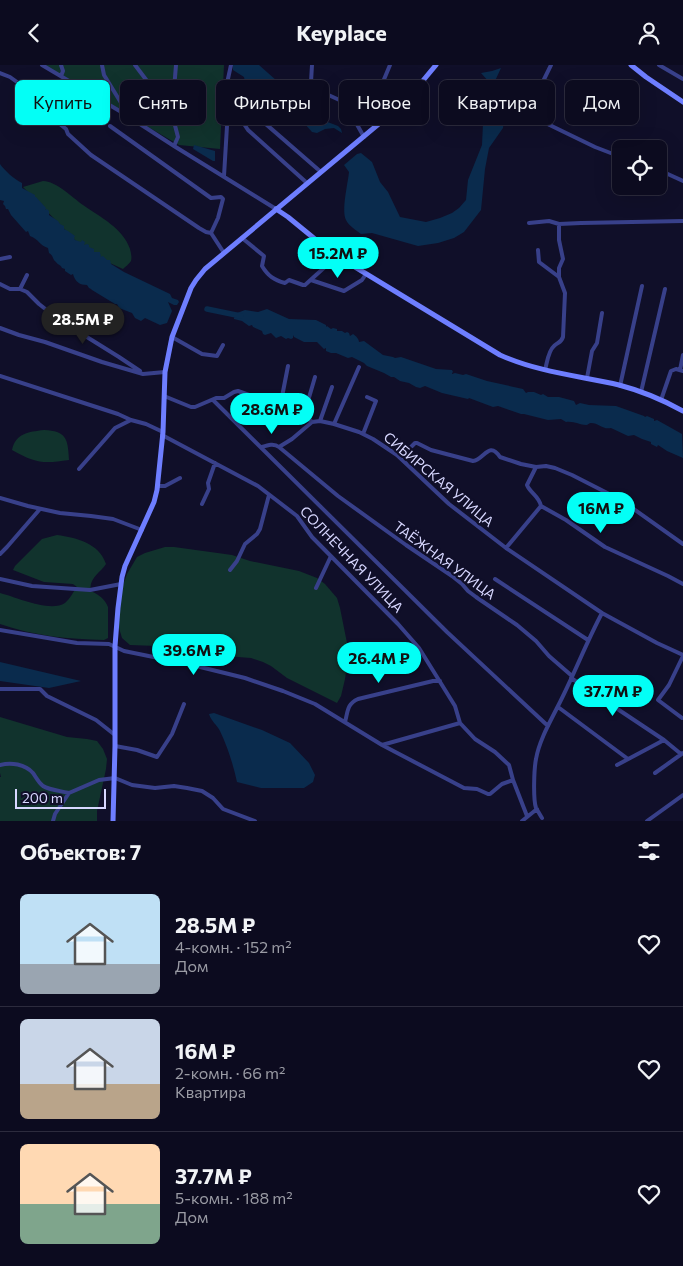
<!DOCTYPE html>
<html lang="ru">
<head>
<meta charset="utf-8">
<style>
  body { margin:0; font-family:Commissioner,sans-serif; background:#1a192c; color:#f1f3f6; height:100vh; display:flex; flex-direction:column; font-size:19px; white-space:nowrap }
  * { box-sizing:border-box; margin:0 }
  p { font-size:16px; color:#9a9ba4 }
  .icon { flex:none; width:28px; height:28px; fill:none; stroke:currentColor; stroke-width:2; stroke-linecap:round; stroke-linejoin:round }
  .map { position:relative; height:756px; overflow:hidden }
  .sheet { display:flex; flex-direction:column; background:#0c0b1f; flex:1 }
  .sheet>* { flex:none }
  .hud { position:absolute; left:15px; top:15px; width:654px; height:45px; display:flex; gap:10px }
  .buttons { position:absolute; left:612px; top:75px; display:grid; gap:10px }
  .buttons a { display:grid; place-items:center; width:55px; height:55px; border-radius:8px; background:#0c0b1f; box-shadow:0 5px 20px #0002,0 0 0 1px #2c2b3d; font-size:25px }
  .scale { position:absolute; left:15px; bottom:12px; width:91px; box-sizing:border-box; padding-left:5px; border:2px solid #d7d7ff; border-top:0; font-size:14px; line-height:18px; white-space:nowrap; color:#d7d7ff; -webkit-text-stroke:4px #100f29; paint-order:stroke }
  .price { position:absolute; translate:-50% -42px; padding:0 11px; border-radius:18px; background:#03fff6; color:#111; font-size:16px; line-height:32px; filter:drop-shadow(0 1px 2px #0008) }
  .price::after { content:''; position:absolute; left:50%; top:30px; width:15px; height:11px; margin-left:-8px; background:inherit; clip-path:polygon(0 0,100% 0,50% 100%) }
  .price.active { background:#222; color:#fff }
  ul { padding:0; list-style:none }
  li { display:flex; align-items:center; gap:15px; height:125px; padding:0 20px }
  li+li { border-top:1px solid #2c2b3d }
  li span { display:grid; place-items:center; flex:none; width:140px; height:100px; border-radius:8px; color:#555 }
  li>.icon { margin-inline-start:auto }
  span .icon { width:60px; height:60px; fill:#fffc; stroke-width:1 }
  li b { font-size:21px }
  h2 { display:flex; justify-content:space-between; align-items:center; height:60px; padding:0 20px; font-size:21px }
  .tag { padding:0 18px; border-radius:8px; background:#0c0b1f; box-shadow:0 5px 20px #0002,0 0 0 1px #2c2b3d; font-size:18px; line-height:45px }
  .tag.active { background:#03fff6; color:#111 }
  header { display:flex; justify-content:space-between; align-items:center; height:65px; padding:0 20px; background:#0c0b1f; font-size:22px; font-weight:700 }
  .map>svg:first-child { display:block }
</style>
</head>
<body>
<header><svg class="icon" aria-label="back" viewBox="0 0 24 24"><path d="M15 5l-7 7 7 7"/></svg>Keyplace<svg class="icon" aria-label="person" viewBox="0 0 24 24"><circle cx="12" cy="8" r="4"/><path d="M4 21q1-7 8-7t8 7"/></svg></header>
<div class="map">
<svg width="683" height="756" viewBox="0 0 683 756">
  <rect width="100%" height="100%" fill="#100f29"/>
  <path fill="#11332d" d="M44,0H224L220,84L179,80L61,11Z
    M43,116C56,116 72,132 83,140C100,152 123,163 130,184C131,188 132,192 131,196C129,199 125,202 123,204L88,188L23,122Z
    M44,365C66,366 68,373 69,395C43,399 35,398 12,385C16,368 28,367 44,365Z
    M57,470C77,473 99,478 106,499C100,508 88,514 91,526C99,530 105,534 108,542V573L104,575C68,574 34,571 0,559V528C16,532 50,548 65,538C70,534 73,527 77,522L73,519L44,517L13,505L15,501L42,474Z
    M165,482H174L232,490L250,496L299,506L317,513L325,519L337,533L340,543L349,588L345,614L341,631L337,638L287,613L271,601L263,597L251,593L212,590L179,583L157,581L130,580L122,573L119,563L118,552L123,520L127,509L137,492L145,488Z
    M0,652L67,672L87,674L97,676L103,684L107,694L106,704L97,746V756H0V712H1L0,708Z"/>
  <path fill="#0a2b4d" d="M233,0H259L277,16L286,19L300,31L306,38L314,41L325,56L338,61L341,64L342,68L334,63L325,64L317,68L312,67L304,58L299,59L296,57L299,55L286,42L278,38L263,27L253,23L245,17L244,12L233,5Z
    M501,3L489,29L493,41L504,53L503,63L489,83L485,104L481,145L464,167L454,173L438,178L418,181L372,168L361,169C356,165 349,161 346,155C341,146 348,118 349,107L344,100L357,89L361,88L372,97L380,117L388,127L400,152L426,157L440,153L452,148L459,143L466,135L468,115L482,80L484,36L489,17L481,8L492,6Z
    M194,80L215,86V96H213L193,84Z
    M0,99C4,105 15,115 22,118V123L35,130V132H36L46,143L45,145L47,144L49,146V150L58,156L60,159L64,161V164L68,166L75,171L74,173L75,175L81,177L82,175L85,177L84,180L87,179L89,180V182L94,184V187H100V188L101,191L100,192L103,191L107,195H110L111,199L124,207L170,229L172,233L178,235L179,237L177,240H174L168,237L172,246L167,258L160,260L145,253L141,256L135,253L132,248L119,243L117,239H115L92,225L91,224L89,223L87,220C80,220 75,217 73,209L71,210L65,206V204L62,203C60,199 58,200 56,197C52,194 54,191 49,188L48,183C39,180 40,175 30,171L28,166L26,167L11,150L8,144H6L5,141L3,139L4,136L0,135Z
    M267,244L289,254L316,255L326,260V262L327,261L331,264L333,263L337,264V266H342L345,268L347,267L349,268L350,271L353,269C356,271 359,274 359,277L364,276L383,290L393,292L395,293L401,292L436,304L452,305L453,307L452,308V309L455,308L463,310L466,309L487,316L523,324L526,328L528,327H534L541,330L543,329L548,332H559L574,336L576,340L580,338L589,340L616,341L644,351L645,352L647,351L654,354V356L657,355L682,369L683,393L667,386L658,380L657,382L651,379V377L642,374L634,370L628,371L611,363C603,365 599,358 591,358C589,358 588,360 586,360C580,360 574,356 566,357L561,354L548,355L524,349H521L498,341L493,342L469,333L468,334L442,328L425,321L420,323L416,322L409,318L400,316L394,312H391L384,308L367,301L364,298L352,292L348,293L336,288H331L326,286V283L324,284L317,277H304L294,272L293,270V273L291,274L288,273L286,274L281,271L276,273L271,268L265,270L263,269L262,266L253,262L252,260L249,261L242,256L234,254V253L237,248L245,245L258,247Z
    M0,597L81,616L49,623L0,616Z
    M214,648L262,665L290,678L309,698L315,710L313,717L304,723H261L237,717C233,699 228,683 220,666C217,660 211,656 209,649Z"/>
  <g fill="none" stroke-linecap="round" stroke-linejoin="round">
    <path stroke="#0a2b4d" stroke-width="5.5" d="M207,244L241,251"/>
    <path stroke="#38408a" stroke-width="4" d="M42,0L123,48L174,81L276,144
      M102,0L104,10L123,41V48
      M135,0L172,49
      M312,0L311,17L313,23L346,38L355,47V56L364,72
      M551,0L529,45V50L595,82L621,92
      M659,0L683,14
      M0,8L10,12L28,25L39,42L66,64L68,69L91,90L199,163L206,167L211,168L224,188
      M61,11L63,6L61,0
      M228,19L239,26L252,47L321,107
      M223,47L234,48L245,54L244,59L248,65L307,118
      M355,47L362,42L380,24L390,0
      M110,61L211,133L221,132L223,134L218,153L211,168
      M174,81L178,72L172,49L176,0
      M659,105L683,116
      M224,111L227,61L222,41L231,0
      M529,158L549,156L559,159V175L563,194L559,203V212L565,228L563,272C561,278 558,277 554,281C548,286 547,298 545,305
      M559,159L581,158L683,156
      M242,173L264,191L262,201C268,211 274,215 285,218L289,215L303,220H305L326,201L332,188
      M538,185L539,197L559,212
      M0,194L10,192
      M311,215L344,226L362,215L366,209
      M0,219L10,224H20L27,227L39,239L58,254L119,292L140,306
      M20,224L27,210
      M0,263L19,270L45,277L102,297L143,309L165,307
      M172,272L202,289L217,291L223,280
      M680,305L683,290
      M0,311L118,349L131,355
      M587,313L592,286L597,278L602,248
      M620,321L642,221
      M641,327L665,224
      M164,331L191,342H195L216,333H224L234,327L238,326L303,349L312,357L320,356L334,359L359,367L373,374L397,390L449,439L506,483L602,548L657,578L683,590
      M213,335L447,567L548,661
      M661,335L671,306L676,304L683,306
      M280,342L288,301
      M309,354L312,342L308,336L315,312
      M320,356L332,322
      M334,359L359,302
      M363,369L376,336L367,332
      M162,370L258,421L297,451L312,472L398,559L419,583L455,641L460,658L475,674L495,687L509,700L513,715L527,751
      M262,382C268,380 274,378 279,382L338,431L406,480L452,511L462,519L468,526L476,532L517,560L536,576L549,591L572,611
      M279,382L292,374L312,357
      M397,390L409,384L415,378H417L431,385L473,396C484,395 489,375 500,392L521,399L536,402L546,401L555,403L572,410L621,435L683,479
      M536,402L527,420C530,428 539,431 541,441L566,455L605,482L668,511L683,519
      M79,404L115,363L131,355L146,359L163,367
      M157,421H165L180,413
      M0,433L28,441L60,448L91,451L113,454L142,465
      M202,439L209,424L208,418L215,398
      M506,483L541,441
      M0,489L7,482L40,444
      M230,505L237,496L245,479L257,469L260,464L269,430
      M0,514L32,521L90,525L121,519
      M495,514L588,575
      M316,523L331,491
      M0,565L77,578L109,579L124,586L188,599L245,613L283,626L315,639L382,680L464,723L477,724L488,729H490L502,719L513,715
      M571,613L664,675L681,689
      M0,624H40L47,631L96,655L115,670
      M558,642L628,694
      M682,653L658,635L669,620L683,591
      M345,657C348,646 347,639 358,634L433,616H440
      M382,680L460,658
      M115,681L137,685L157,692L172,669L184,639
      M0,700C11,697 25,699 33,708C36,712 38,717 43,721C49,725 61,726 69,728
      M617,700L664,675
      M655,708L683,688
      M542,753C540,750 538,746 536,743C533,734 534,704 536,694C539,676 550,657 558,641C574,610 586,578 602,548
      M53,756L55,749L69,728L99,715L115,713L132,720L155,723L174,721L187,723L202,726L213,733L223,744L255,756
      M522,756L537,744
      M647,756L683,730"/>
    <path stroke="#6e7eff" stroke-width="5" d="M631,0L646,12L683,37
      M276,144L288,152L332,188L500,290C538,307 579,311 619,320C642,326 663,335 683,346
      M113,756L115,681V581L118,543L122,512L125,501L154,437L157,425L163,367L165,307L172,272L191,223L196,215L205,204L399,42L411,30L436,0"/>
  </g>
  <g text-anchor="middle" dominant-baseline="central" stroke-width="4.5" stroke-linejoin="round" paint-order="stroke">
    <g font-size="14" fill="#d7d7ff" stroke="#100f29">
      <text transform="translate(439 414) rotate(40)">СИБИРСКАЯ УЛИЦА</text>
      <text transform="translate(352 494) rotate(46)">СОЛНЕЧНАЯ УЛИЦА</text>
      <text transform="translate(445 495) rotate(36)">ТАЁЖНАЯ УЛИЦА</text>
    </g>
  </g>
</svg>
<div class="buttons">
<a><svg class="icon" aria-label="locate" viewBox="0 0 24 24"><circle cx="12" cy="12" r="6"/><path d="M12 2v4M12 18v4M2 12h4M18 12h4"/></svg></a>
</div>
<div class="scale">200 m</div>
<b class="price" style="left:338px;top:214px">15.2M ₽</b>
<b class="price active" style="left:83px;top:280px">28.5M ₽</b>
<b class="price" style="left:272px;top:370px">28.6M ₽</b>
<b class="price" style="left:601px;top:469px">16M ₽</b>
<b class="price" style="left:194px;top:611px">39.6M ₽</b>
<b class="price" style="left:379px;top:619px">26.4M ₽</b>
<b class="price" style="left:613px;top:652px">37.7M ₽</b>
<div class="hud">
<a class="tag active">Купить</a>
<a class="tag">Снять</a>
<a class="tag">Фильтры</a>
<a class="tag">Новое</a>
<a class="tag">Квартира</a>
<a class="tag">Дом</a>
</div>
</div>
<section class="sheet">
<h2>Объектов: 7<svg class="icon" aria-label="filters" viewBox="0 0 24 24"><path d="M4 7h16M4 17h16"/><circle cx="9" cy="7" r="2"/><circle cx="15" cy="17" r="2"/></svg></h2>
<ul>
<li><span style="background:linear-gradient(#bfe0f5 70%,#9aa5b1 0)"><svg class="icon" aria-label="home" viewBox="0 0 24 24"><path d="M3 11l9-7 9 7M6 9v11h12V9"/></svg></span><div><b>28.5M ₽</b><p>4-комн. · 152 m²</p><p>Дом</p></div><svg class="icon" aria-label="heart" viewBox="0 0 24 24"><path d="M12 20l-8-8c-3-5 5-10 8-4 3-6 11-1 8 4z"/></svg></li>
<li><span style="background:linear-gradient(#c9d6e8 65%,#b9a48a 0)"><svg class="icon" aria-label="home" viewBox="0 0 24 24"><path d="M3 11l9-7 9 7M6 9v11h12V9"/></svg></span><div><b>16M ₽</b><p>2-комн. · 66 m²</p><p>Квартира</p></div><svg class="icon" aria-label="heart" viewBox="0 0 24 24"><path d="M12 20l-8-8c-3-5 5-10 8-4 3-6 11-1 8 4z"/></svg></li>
<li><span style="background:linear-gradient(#ffd9b3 60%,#7fa58c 0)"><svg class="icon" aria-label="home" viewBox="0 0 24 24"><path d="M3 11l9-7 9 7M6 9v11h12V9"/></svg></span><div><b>37.7M ₽</b><p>5-комн. · 188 m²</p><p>Дом</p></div><svg class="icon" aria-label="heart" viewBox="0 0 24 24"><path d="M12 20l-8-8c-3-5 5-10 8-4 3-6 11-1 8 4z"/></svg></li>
</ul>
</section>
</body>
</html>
